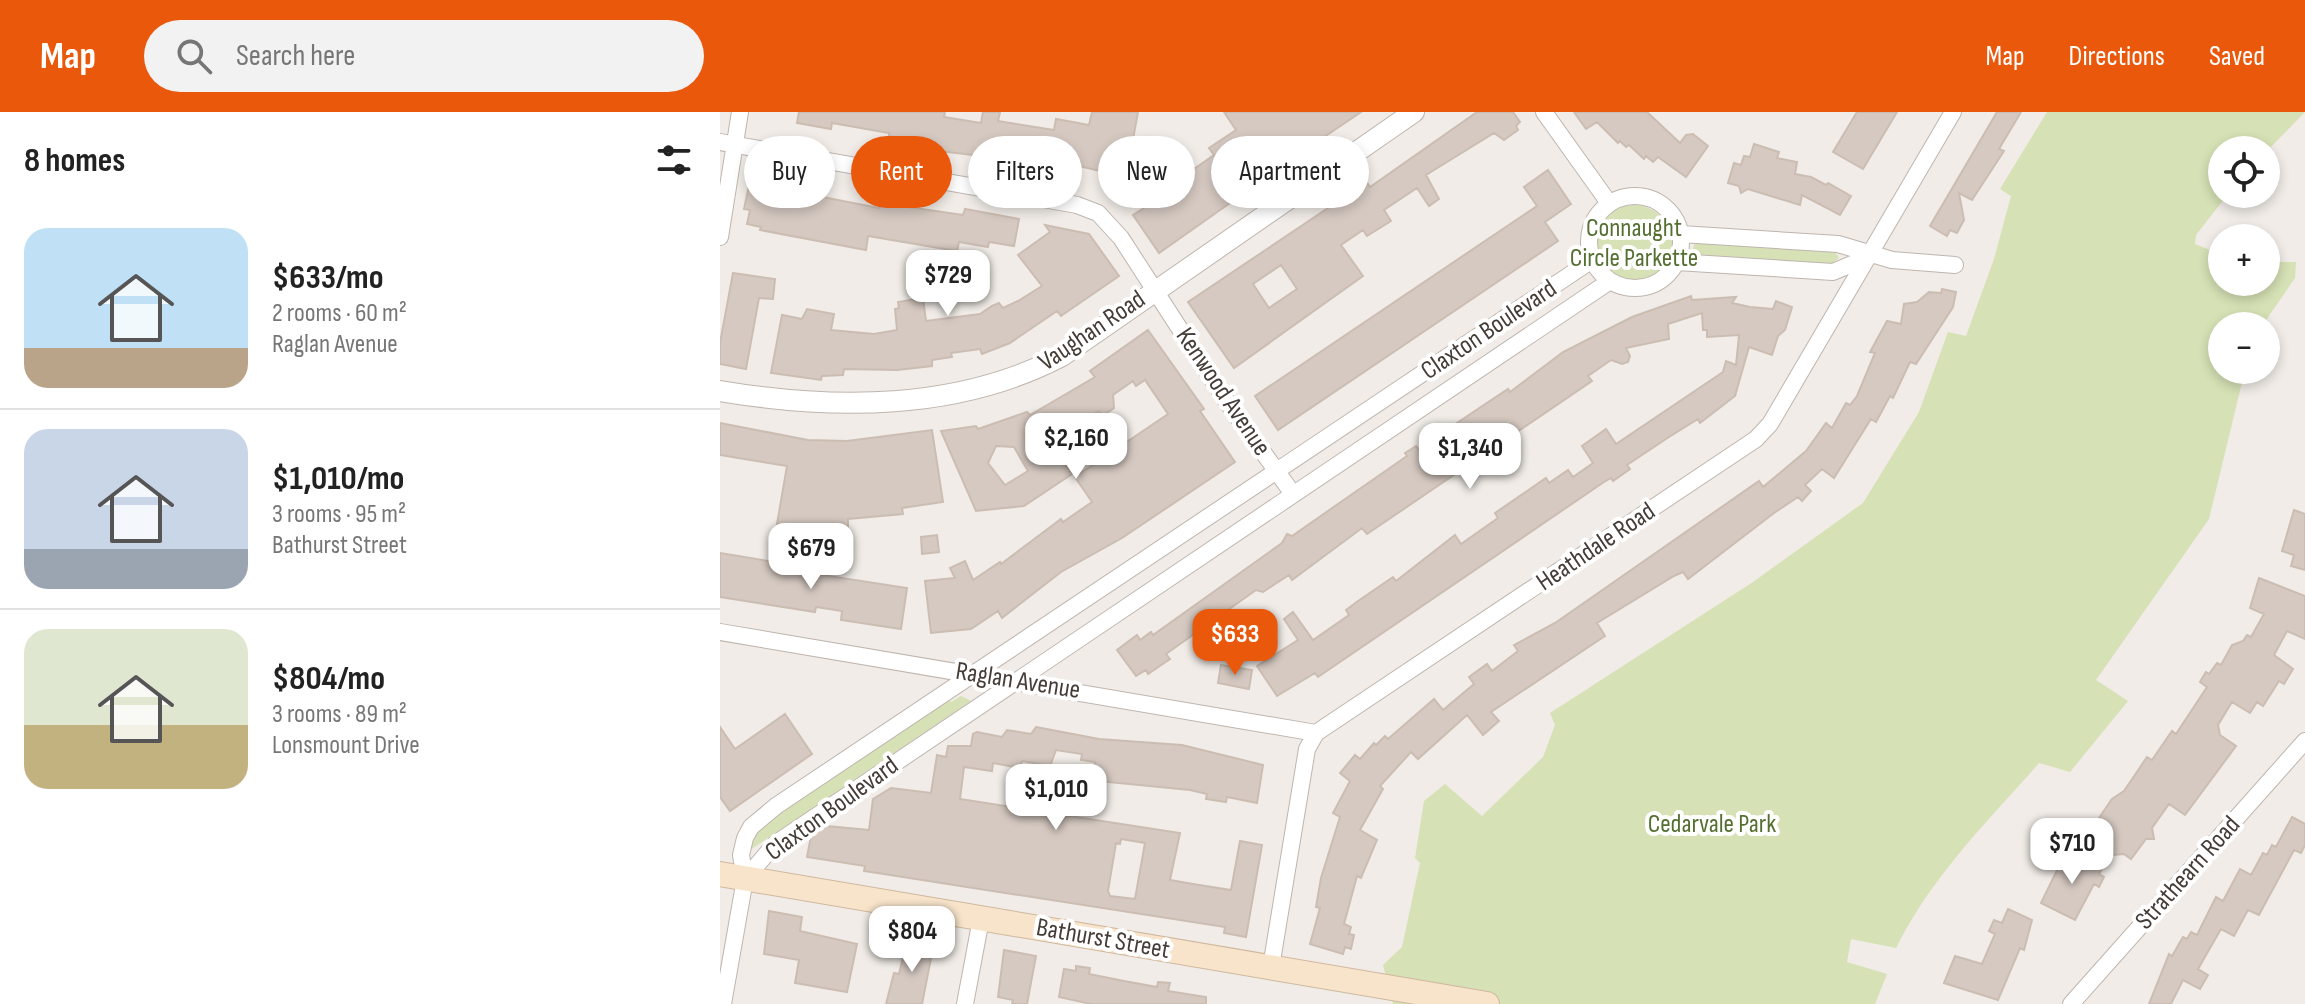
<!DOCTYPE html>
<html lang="en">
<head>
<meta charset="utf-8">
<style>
  body { margin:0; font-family:"Sofia Sans Condensed",sans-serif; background:#f2f2f2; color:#222; height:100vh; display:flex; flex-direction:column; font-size:30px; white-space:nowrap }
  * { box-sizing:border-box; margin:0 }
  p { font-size:26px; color:#767676 }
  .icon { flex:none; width:44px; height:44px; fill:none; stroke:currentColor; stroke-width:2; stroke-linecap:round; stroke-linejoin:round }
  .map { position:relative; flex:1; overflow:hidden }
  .panel { display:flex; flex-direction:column; background:#fff; width:720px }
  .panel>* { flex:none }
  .banner { position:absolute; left:24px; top:24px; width:760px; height:72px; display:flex; gap:16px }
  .fabs { position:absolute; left:1488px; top:24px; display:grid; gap:16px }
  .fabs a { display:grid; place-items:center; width:72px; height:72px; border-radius:50%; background:#fff; box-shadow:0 4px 12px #0003; font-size:40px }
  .price { position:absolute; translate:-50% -68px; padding:0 18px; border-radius:16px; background:#fff; color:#222; font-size:26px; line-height:52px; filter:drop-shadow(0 2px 4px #0008) }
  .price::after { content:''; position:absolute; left:50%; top:48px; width:24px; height:18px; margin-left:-12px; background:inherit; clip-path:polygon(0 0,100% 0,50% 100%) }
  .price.active { background:#ea580c; color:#fff }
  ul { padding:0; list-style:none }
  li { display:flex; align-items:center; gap:24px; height:200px; padding:0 24px }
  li+li { border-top:2px solid #e0e0e0 }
  li span { display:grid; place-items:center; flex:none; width:224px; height:160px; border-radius:24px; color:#555 }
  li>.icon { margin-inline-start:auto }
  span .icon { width:96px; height:96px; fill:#fffc; stroke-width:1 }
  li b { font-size:34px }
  h2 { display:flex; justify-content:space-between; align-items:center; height:96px; padding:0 24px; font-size:34px }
  .chip { padding:0 28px; border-radius:36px; background:#fff; box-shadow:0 4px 12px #0003; font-size:28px; line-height:72px }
  .chip.active { background:#ea580c; color:#fff }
  header { display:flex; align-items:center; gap:48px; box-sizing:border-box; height:112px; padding:0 40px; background:#ea580c; color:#fff }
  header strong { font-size:38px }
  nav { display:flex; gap:44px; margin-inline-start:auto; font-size:28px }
  .search { width:560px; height:72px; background:#f2f2f2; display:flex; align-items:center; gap:20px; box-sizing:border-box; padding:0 28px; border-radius:44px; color:#767676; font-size:30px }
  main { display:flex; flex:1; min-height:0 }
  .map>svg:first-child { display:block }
</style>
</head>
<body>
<header>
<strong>Map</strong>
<div class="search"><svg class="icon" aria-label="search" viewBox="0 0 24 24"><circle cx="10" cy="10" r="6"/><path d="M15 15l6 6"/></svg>Search here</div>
<nav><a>Map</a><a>Directions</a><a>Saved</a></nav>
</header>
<main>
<section class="panel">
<h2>8 homes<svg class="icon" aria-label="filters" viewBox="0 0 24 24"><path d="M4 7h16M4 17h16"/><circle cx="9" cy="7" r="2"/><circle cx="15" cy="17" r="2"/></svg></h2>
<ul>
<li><span style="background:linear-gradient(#bfe0f5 75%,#b9a48a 0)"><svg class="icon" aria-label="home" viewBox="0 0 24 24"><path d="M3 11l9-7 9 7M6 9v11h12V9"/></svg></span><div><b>$633/mo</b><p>2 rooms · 60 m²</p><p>Raglan Avenue</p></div></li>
<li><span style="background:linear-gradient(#c9d6e8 75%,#9aa5b1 0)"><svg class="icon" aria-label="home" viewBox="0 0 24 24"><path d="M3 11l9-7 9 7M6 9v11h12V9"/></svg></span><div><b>$1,010/mo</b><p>3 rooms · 95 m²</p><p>Bathurst Street</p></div></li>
<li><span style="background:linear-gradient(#dfe7d0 60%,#c2b280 0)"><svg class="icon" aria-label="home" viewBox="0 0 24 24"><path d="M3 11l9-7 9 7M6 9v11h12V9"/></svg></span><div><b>$804/mo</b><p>3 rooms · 89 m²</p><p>Lonsmount Drive</p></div></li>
</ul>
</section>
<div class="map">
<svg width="1585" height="892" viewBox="0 0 1585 892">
  <rect width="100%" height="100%" fill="#f1ece7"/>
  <path fill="#d6e1b5" d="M1327,0H1585L1546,40L1502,38V82H1508L1476,123L1475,132L1502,143V170H1546V150H1576L1575,166L1542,214H1502V258H1525L1489,407L1376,568L1408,589L1350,660L1319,651C1267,710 1211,765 1176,836L1131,827L1127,850L1167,862L1155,892H673L663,853L682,835L700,751L695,746L704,689L725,672L762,704L823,645L835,613L830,601L1033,470L1143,391L1199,300L1228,220L1246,224L1274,147L1291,84L1280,77Z
    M876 131a38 38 0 1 1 76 0a38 38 0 1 1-76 0Z
    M975,131L1115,140L1119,146L1111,152L980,143L972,139Z
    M241,584L251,589L30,738L34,721L68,693L228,587L231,590Z"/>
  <path fill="#d5c9c1" stroke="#ccbdb2" stroke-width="2" fill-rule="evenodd" d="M79,0H225L224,5L261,11L263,0H280L278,9L334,18L336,7L369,13L372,0H418L409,49L400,55L382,52L380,59L326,46L308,45L305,49L219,39L208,37L209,32L169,24V21L112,11L111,17L77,11Z
    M504,0H641L557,57L559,60L546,68L548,71L522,87L520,84L439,141L413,103L424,96L417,87L458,61L461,66L494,43L489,36L516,18Z
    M757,0H793L800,10L796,14L798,18L784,28L774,21L706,63L719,87L709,94L697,76L664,98L671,109L647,124L643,118L621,133L643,164L514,256L468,190L638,76L648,72L650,75ZM561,153L577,177L549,196L533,172Z
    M854,0H927L960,31L966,23L973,22L988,34L966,65L938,45L933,50L926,44L924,47L909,33L906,35L900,29L898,31L877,10L866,17Z
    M1137,0H1177L1143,57L1113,40Z
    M1277,0H1301L1279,37L1284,39L1252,88L1239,81L1244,108L1237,121L1230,118L1227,124L1210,114Z
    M1034,32L1059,40L1057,46L1077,50L1075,62L1091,65L1106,73L1108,71L1131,84L1120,103L1082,83L1080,93L1028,77L1021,81L1019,74L1008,71L1014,51L1021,53L1024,44L1030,45Z
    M828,58L851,92L825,110L838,129L558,318L535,284L817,94L804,75Z
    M31,64L44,67L46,74L159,96L160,91L243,103L245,97L299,107L294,134L269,130L268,135L239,130L237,139L148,124L146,138L40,118L41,115L27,112L30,98L24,97Z
    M325,113L369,122L399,164L341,204L337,199L290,231L262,242L260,237L231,241L232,245L212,248V254L177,258L124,257L123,263L102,264L101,268L51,261L62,203L82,207L87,197L114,202L111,218L154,222L177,218L175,197L179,196L178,190L203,186L206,209L260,202L272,194L279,191L283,196L298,189L322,174L298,143L330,120Z
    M13,161L55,167L53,187L39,186L26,257L0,252V231Z
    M1222,177L1236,180L1233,195L1196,252L1190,250L1173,286L1170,284L1156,310L1151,307L1114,366L1102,357L1085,373L1091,379L1082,389L1078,385L1054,401L968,467L963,460L954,464L877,511L885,524L771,600L779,609L763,623L747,603L698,647L691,640L660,674L663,677L640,718L657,728L641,766L637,764L624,812L631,815L629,822L634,823L631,837L625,835L623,842L590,832L600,796L596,795L601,766L620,705L613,701L630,669L620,661L635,643L640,647L654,631L656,633L665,624L668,627L714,587L723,598L754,572L749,565L767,552L772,559L798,539L794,533L835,511L1039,369L1043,375L1086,339L1106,311L1112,316L1126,291L1130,293L1137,284L1155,241L1150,240L1167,209L1181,212L1184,192L1197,190L1209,180L1221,181Z
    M971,184L972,188L1016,185L1012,191L1030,195L1053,197L1056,189L1072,195L1065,218L1058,224L1052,243L1029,235L1015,284L980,311L978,307L949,325L907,353L910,357L893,369L891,366L884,370L598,565L595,561L557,584L537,554L578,528L564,507L573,500L593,528L629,503L626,498L638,489L673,465L676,469L735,423L741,432L778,406L775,401L826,366L829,371L848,358L853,365L873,351L862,334L886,317L896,332L1003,260L1006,249L1016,253L1019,223L987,225V218H983L982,201L948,212L949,227L906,236L910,244L908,250L902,252L891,248L868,264L872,269L650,420L647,422L642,416L572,468L569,463L543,480L536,478L446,542L450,547L428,562L426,558L416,564L397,538L417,523L420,528L431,520L433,523L562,431L567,422L572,424L687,344L685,341L696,334L698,337L788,277L790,280L843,240L912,205Z
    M428,218L484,297L480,299L515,350L402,426L341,460L282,506L278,499L251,517L211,521L205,469L235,466L230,456L245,449L253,468L280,450L281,452L341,407L343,410L372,390L355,365L448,302L425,268L416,274L413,269L393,283L394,296L382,304L379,299L356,312L352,307L326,326L352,362L304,394L256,399L221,319L256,314L258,317L307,300L310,303L375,265L370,259ZM276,334L294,335L308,359L285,373L268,351Z
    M0,311L88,328L127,329L212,318L223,390L182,396L183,402L128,407V415L57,412L67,354L0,343Z
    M1574,398L1585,402V458L1571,454L1574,443L1562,439Z
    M217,423L219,440L202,442L201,425Z
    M0,441L103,458L102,463L187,476L181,517L121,508L122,499L96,495L95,500L0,485Z
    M1539,466L1585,484V527L1567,519L1554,543L1573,557L1564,572L1559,569L1543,594L1537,590L1530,601L1512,590L1498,613L1500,623L1516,634L1465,703L1449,692L1432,716L1434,727H1426L1411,747L1404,742L1393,743L1389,727L1375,712L1392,687L1404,679L1427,645L1432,648L1452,619L1456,622L1487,575L1480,570L1486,560L1489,562L1497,551L1501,553L1512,533L1523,529L1527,523L1531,525L1544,502L1530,496Z
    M501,553L532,558L529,577L498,571Z
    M65,602L92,642L10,699L0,685V615L15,637Z
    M316,615L379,627L462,633L543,653L537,691L507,685L506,690L486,687L487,682L470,678L377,669L378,666L372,665L375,650L361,648L362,642L336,638L330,654L302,649L300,656L273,651L272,659L244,655L240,687L460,721L450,768L479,773L511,778L520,729L542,733L526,825L504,821L505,815L144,759L145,754L87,745L91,724L107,714L149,718L153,687L171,676L211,681L217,643L226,645L228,634H251L253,622L257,620L282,625L287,618L311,622ZM401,727L425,731L415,787L390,784L388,779L396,731L400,732Z
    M1572,705L1585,712V733L1581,741L1574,738L1539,803L1528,798L1514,824L1501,817L1478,857L1488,863L1480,877L1463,868L1451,892H1429L1449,842L1452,844L1463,825L1467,827L1471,820L1477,823L1496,785L1503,789L1520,757L1531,763L1543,741L1547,743L1552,733L1556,735Z
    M1349,743H1359L1364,751L1374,750L1383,755L1379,762L1384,765L1379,775L1374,772L1355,808L1321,791L1341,750L1344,752Z
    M1288,797L1312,808L1304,838L1300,836L1278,888L1224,871L1235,844L1262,852L1275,822L1269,819L1274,808L1282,811Z
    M49,799L82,805L80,819L137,832L127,880L75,871L79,848L44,842Z
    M188,826L214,831L202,892H166L174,861L179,862Z
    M284,838L316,844L307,892H292L293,888L278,885Z
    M356,854L370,856L369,862L404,869L437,875L438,870L450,871L448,879L486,885V892H371L339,885L344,857L356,859Z"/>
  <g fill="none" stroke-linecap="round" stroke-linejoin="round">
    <defs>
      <path id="minor" d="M824,0L889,91
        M0,30L357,93L378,101L401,126L507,290L573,382
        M869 130a46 46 0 1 1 92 0a46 46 0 1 1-92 0Z
        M961,122L1118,132L1172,148L1235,153
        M0,125L20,0
        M957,150L1113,160L1151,144
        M0,520L596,621
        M25,767L55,732L890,169
        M551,855L587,637L596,621L1036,327L1050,312L1233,0
        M3,892L25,767L21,743L25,726L31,715L56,694L872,148
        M245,892L261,807
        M1351,892L1585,629"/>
      <path id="tertiary" d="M0,279C114,298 237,299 342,244L694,0"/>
      <path id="secondary" d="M0,762L767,892"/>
    </defs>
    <use href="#minor" stroke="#bfb5ae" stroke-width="18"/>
    <use href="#tertiary" stroke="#bfb5ae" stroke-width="22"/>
    <use href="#secondary" stroke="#cfb89e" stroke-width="26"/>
    <use href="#minor" stroke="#fff" stroke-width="16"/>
    <use href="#tertiary" stroke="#fff" stroke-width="20"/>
    <use href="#secondary" stroke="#f8e4cb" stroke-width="24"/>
  </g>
  <g text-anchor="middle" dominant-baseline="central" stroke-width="8" stroke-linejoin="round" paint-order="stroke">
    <g font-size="26" fill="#556f31" stroke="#fff">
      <text x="914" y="116">Connaught<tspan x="914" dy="30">Circle Parkette</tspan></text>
      <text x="992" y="712">Cedarvale Park</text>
    </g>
    <g font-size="26" fill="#443c37" stroke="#fff">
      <text transform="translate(769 218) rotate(-34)">Claxton Boulevard</text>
      <text transform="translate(372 219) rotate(-34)">Vaughan Road</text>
      <text transform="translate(503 280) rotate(56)">Kenwood Avenue</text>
      <text transform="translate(876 435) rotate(-34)">Heathdale Road</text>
      <text transform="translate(298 569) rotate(9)">Raglan Avenue</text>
      <text transform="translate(112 697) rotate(-36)">Claxton Boulevard</text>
      <text transform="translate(1468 761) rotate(-48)">Strathearn Road</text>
      <text transform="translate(383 827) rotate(10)">Bathurst Street</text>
    </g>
  </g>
</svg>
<div class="fabs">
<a><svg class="icon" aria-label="locate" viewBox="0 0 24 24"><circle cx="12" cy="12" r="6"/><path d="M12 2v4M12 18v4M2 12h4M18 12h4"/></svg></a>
<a>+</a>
<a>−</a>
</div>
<b class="price" style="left:228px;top:206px">$729</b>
<b class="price" style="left:356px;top:369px">$2,160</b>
<b class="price" style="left:750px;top:379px">$1,340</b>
<b class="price" style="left:91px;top:479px">$679</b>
<b class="price active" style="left:515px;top:565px">$633</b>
<b class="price" style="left:336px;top:720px">$1,010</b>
<b class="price" style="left:1352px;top:774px">$710</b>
<b class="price" style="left:192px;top:862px">$804</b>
<div class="banner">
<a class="chip">Buy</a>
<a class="chip active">Rent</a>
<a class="chip">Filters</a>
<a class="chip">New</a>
<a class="chip">Apartment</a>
</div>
</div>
</main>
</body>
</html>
